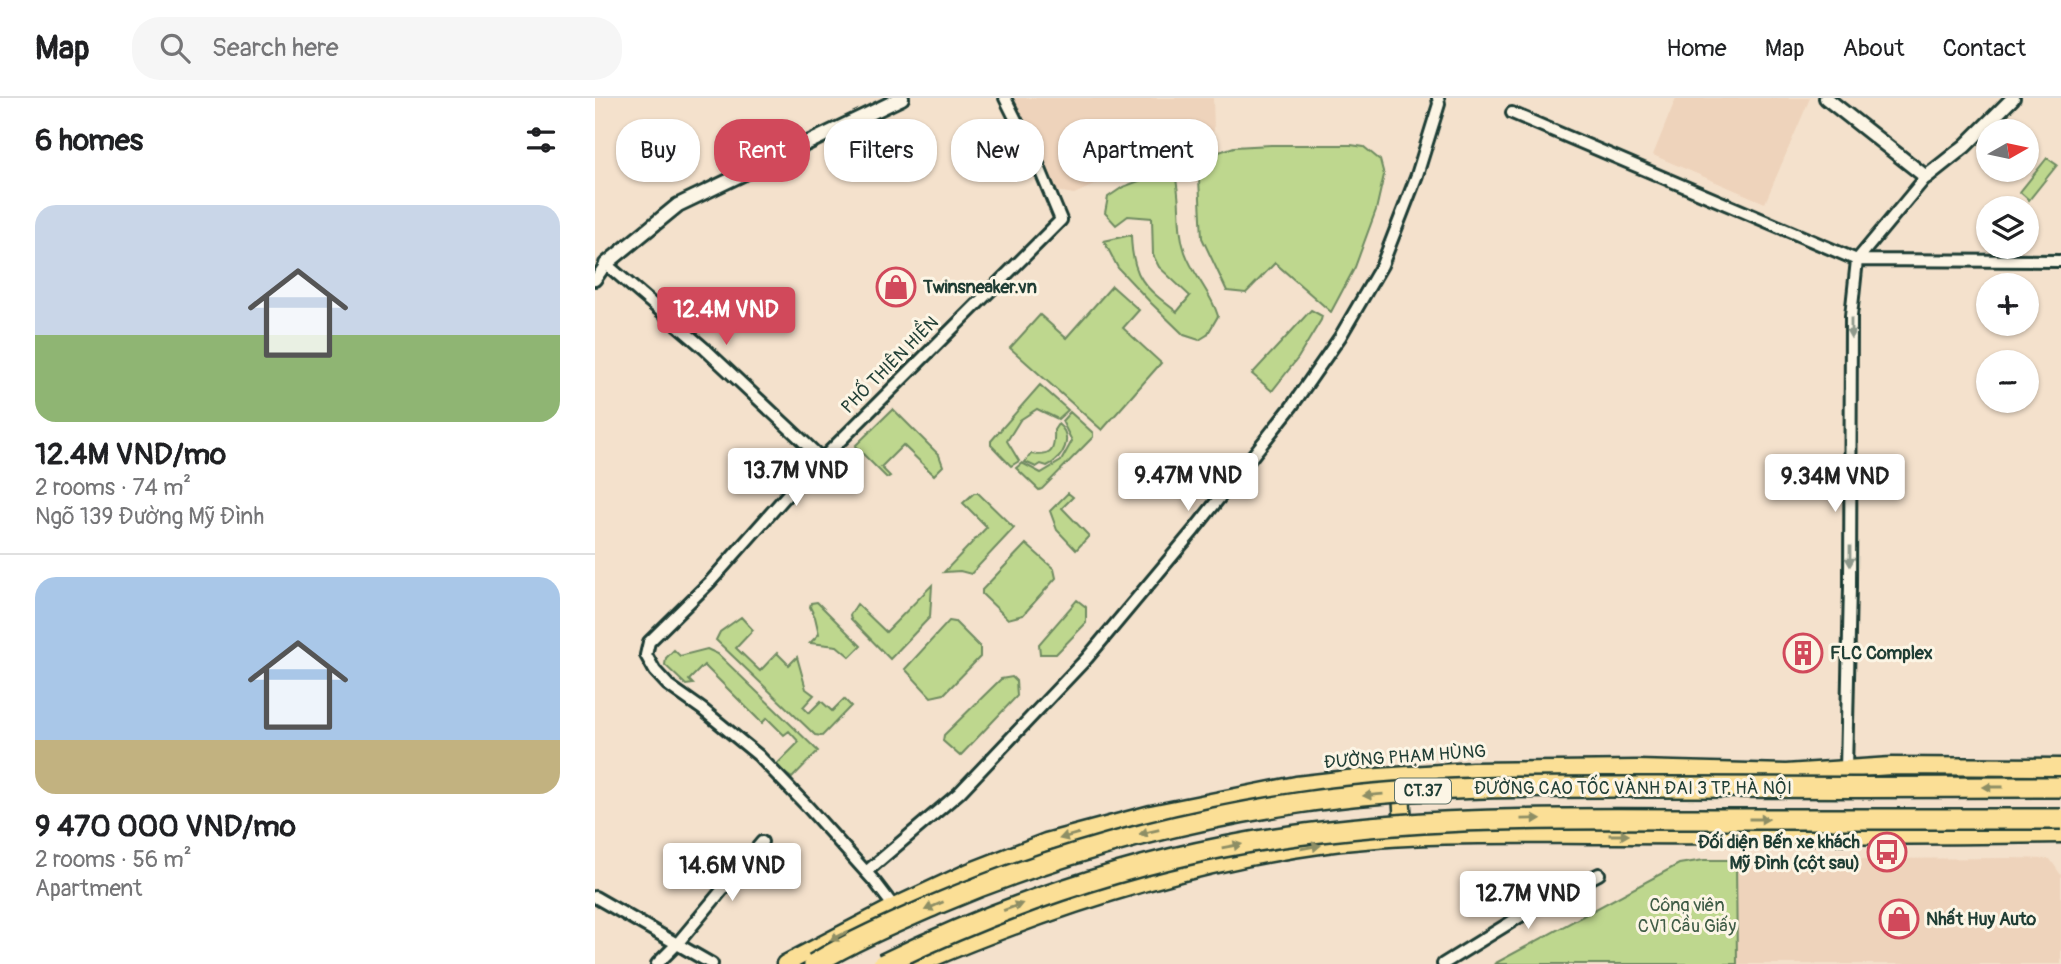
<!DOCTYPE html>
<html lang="en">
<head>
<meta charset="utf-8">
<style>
  body { margin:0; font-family:Pangolin,sans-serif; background:#f6f6f6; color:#202124; height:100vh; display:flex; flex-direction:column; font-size:26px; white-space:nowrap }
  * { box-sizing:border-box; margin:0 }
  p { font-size:23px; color:#757577 }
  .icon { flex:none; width:38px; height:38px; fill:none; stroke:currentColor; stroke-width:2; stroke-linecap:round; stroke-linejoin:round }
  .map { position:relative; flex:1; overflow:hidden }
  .details { display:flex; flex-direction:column; background:#fff; width:595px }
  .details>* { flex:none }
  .banner { position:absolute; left:21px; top:21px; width:665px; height:63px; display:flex; gap:14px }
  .needle { width:46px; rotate:81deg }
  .fabs { position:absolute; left:1381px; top:21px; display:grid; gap:14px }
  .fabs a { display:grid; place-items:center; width:63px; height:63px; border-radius:50%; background:#fff; box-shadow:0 2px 5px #0004; font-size:35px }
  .price { position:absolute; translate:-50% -60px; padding:0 16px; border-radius:7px; background:#fff; color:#222; font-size:23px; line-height:46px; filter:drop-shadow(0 2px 4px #0008) }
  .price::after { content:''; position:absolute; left:50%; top:42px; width:21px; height:16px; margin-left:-10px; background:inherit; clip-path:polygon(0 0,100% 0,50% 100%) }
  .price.on { background:#d1495b; color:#fff }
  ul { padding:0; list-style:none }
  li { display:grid; align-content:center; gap:14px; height:371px; padding:0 35px }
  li+li { border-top:2px solid #e0e0e0 }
  li span { display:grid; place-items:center; height:217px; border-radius:21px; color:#555 }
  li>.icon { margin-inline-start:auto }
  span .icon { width:126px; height:126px; fill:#fffc; stroke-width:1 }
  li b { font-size:30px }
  h2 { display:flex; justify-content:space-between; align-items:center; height:84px; padding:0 35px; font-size:30px }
  .chip { padding:0 24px; border-radius:28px; background:#fff; box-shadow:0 2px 5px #0004; font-size:24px; line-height:63px }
  .chip.on { background:#d1495b; color:#fff }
  header { display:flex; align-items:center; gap:42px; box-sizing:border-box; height:98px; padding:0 35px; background:#fff; border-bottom:2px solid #e0e0e0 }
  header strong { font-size:33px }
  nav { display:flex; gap:38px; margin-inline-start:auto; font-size:24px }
  .search { width:490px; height:63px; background:#f6f6f6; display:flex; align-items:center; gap:18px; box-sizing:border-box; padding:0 24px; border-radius:28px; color:#757577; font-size:26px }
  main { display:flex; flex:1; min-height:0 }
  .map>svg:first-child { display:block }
</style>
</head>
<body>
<header>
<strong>Map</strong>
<div class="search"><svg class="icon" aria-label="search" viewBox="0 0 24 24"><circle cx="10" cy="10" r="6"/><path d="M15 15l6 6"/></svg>Search here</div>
<nav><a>Home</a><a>Map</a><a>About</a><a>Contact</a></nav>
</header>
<main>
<section class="details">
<h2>6 homes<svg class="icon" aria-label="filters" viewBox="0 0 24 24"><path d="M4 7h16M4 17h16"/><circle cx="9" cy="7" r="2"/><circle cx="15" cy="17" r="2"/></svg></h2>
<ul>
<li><span style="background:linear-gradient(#c9d6e8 60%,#8fb573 0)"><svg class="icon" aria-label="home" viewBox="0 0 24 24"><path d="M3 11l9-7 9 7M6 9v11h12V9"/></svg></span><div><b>12.4M VND/mo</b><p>2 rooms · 74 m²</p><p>Ngõ 139 Đường Mỹ Đình</p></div></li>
<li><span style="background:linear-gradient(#a9c7e8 75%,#c2b280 0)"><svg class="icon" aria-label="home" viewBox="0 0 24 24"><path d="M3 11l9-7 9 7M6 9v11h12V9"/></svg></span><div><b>9 470 000 VND/mo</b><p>2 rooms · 56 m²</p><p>Apartment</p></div></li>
</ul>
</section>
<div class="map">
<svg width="1466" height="866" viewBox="0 0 1466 866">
  <rect width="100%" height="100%" fill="#f4e1cc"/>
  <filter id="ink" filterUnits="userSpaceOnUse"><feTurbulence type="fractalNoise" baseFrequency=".0143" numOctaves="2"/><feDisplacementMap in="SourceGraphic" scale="14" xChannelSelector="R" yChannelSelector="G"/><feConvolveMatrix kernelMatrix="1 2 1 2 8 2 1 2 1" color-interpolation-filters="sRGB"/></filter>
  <g filter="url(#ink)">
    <path fill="#eed3bb" d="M416,0H618L619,33L479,96L462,93Z
      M1081,0H1215L1170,105L1058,57Z
      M1412,760L1455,761L1466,777V866H1142L1141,762Z"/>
    <path fill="#bed78e" stroke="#6e8a61" stroke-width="2" d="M676,47H756L769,49L785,62L789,77L781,112L760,169L736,214L680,165L651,195L632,193L607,140L603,61L639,49Z
      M1452,60L1462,67L1434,102L1425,94Z
      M573,72L580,77C587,104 581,127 590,154C598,177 616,194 623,218L612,237L604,242L589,237L556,205L523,170L509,143L536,137C537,179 549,189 582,214L595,198L564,169L558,157L557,120L533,118L521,127L510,115L513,99L528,89Z
      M517,188L544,212L528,230L566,265L507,332L415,250L445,217L471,240Z
      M716,212L727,218L726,222L703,260L677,293L657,276Z
      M445,287L473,312L463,321L442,311L425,322L412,343L424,363L416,368L396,347V343Z
      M298,311L344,357L348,368L339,377L308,347L286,369L295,378L292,380L260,348Z
      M475,314L498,335V339L447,391L444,392L421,370L427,365L446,375L466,363L477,343L467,323Z
      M463,326C479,339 469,360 452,368L446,366L441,369L430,364L436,356C458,360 460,351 459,332Z
      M379,395H383L419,430L376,476L365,473L349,474L392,429L368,405Z
      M473,395L478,399L467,410L494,438L481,452L462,432L455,413Z
      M431,446L459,471L461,480L428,517L413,521L387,496V492Z
      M337,487L335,519L295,561L256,521L255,517L262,506L291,534Z
      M482,502L491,509V525L461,556H445L444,546Z
      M222,504L266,548L255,559L242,548L215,545L224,536L220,519L215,509L216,505Z
      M146,519L158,532L141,550L165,573L182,555L194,567L202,559L211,591L219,597L208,609L214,615L226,603L237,613L249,601L256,608L227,638L220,637L121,542L125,534Z
      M354,523L360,524L385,549V559L349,596L336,599L310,571Z
      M112,551L123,556L223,653L197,680L180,668L204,644L194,633L189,637L172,620L167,625L109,567L94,582L98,586L91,587L70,567L71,560L79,552L85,558Z
      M417,579L421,583L422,598L365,658L348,643L349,637L406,581Z
      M1109,762H1141L1142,866H899L1084,766Z"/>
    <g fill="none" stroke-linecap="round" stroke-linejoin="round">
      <defs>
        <path id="minor" d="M917,15L1262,162L1466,163
          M0,182L11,166L110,251L227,361
          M1251,672L1255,488L1256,218L1262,162L1331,79
          M271,774L364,695L492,560L599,432L697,308L745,239L787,167L822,77L844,6L843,0
          M0,799L117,866
          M299,809L280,784L211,707L163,657L107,611L73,587L60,573L51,557L54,544L115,484L200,388L466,122L442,64L410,0
          M62,866L82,846L167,744
          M848,866L942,808L1004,776"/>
        <path id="tertiary" d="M1231,0L1331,79L1370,48L1418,0
          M11,166L83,107L307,0"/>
        <path id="primary" d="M805,683L809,737
          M190,866L299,809L374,774L451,744L556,716L701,687L753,681L877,673L1042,671L1191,675L1296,668L1466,669
          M323,866C454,810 590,765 731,746C825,734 922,737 1017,737C1166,737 1316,739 1466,736"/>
      </defs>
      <use href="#minor" stroke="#1f3d34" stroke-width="16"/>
      <use href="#tertiary" stroke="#1f3d34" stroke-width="18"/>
      <use href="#primary" stroke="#1f3d34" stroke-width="21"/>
      <use href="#minor" stroke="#fcf5e5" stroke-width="10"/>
      <use href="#tertiary" stroke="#fcf5e5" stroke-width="12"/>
      <use href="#primary" stroke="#fbdf96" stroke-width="16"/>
      <defs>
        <path id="motorway-bridge" d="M219,866C257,843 299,825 340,807C456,757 578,724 703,705C821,687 943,689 1062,689C1197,689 1331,690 1466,689
          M288,866C397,813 511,772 629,749C778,720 929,720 1080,721C1209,721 1337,721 1466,721"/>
      </defs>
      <use href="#motorway-bridge" stroke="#1f3d34" stroke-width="24" stroke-linecap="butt"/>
      <use href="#motorway-bridge" stroke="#fbdf96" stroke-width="19"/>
    </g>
    <defs><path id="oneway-solid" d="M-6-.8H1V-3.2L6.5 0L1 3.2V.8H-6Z" transform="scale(1.75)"/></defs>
    <g fill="#8e998c">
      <use href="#oneway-solid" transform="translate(1256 230) rotate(90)"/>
      <use href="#oneway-solid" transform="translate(1255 458) rotate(90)"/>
    </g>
    <g fill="#8d8e65">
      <use href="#oneway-solid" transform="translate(1398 689) rotate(180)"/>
      <use href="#oneway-solid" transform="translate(778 697) rotate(175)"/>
      <use href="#oneway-solid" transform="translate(936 721) rotate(-1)"/>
      <use href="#oneway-solid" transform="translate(1164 721)"/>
      <use href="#oneway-solid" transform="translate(554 734) rotate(167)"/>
      <use href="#oneway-solid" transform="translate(1024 737)"/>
      <use href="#oneway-solid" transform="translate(474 738) rotate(164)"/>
      <use href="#oneway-solid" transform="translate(637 748) rotate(-10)"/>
      <use href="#oneway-solid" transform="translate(716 749) rotate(-10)"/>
      <use href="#oneway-solid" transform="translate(339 808) rotate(156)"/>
      <use href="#oneway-solid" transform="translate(418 809) rotate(-20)"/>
      <use href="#oneway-solid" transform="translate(244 838) rotate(153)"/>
    </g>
  </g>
  <defs>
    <symbol id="shop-ring" viewBox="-11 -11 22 22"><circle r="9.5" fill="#fcf5e5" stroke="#d1495b" stroke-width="1.5"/><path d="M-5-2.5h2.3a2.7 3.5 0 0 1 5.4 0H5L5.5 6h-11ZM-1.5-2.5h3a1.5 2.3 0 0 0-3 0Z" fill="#d1495b"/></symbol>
    <symbol id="building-ring" viewBox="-11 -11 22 22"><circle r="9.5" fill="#fcf5e5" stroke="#d1495b" stroke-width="1.5"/><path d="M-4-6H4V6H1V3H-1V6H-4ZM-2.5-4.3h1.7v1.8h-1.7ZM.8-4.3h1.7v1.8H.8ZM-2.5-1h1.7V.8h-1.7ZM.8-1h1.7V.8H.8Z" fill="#d1495b"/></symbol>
    <symbol id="bus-ring" viewBox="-11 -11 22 22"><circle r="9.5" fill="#fcf5e5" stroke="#d1495b" stroke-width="1.5"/><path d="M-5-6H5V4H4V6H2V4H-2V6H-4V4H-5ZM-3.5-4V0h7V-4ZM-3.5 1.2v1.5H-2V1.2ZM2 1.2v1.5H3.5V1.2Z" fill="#d1495b"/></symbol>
  </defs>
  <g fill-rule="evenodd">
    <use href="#shop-ring" x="279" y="167" width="44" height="44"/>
    <use href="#building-ring" x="1186" y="533" width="44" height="44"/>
    <use href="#bus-ring" x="1270" y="732" width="44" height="44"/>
    <use href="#shop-ring" x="1282" y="799" width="44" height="44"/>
  </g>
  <g text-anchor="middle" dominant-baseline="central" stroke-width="6" stroke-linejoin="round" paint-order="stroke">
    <rect fill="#fcf5e5" stroke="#617469" stroke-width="2" x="800" y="680.5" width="56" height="25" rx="5"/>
    <g font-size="16" font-weight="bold" fill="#1f3d34">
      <text x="828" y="693">CT.37</text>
    </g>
    <g font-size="18" font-weight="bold" fill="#1f3d34" stroke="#fcf5e5" text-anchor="start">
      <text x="328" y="189">Twinsneaker.vn</text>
      <text x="1235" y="555">FLC Complex</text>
      <text x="1265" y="744" text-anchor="end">Đối diện Bến xe khách<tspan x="1265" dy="21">Mỹ Đình (cột sau)</tspan></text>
      <text x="1331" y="821">Nhất Huy Auto</text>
    </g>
    <g font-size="18" fill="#1f3d34" stroke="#fcf5e5">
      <text transform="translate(295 267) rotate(-45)">PHỐ THIÊN HIỀN</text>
      <text transform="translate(810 659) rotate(-4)">ĐƯỜNG PHẠM HÙNG</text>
      <text x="1038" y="690">ĐƯỜNG CAO TỐC VÀNH ĐAI 3 TP. HÀ NỘI</text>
    </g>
    <g font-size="18" fill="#3f5c46" stroke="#fcf5e5">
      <text x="1092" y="807">Công viên<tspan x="1092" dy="21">CV1 Cầu Giấy</tspan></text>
    </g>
  </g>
</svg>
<div class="fabs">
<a><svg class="needle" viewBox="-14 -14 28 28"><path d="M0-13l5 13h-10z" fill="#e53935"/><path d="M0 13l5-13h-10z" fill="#757577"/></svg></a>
<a><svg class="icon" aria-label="layers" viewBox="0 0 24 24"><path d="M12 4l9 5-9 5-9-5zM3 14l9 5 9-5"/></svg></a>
<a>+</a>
<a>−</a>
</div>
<b class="price on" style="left:131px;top:249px">12.4M VND</b>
<b class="price" style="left:201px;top:410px">13.7M VND</b>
<b class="price" style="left:593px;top:415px">9.47M VND</b>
<b class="price" style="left:1240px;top:416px">9.34M VND</b>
<b class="price" style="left:137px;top:805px">14.6M VND</b>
<b class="price" style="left:933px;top:833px">12.7M VND</b>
<div class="banner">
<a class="chip">Buy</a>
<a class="chip on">Rent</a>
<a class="chip">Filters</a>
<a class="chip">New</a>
<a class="chip">Apartment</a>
</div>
</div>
</main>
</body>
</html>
